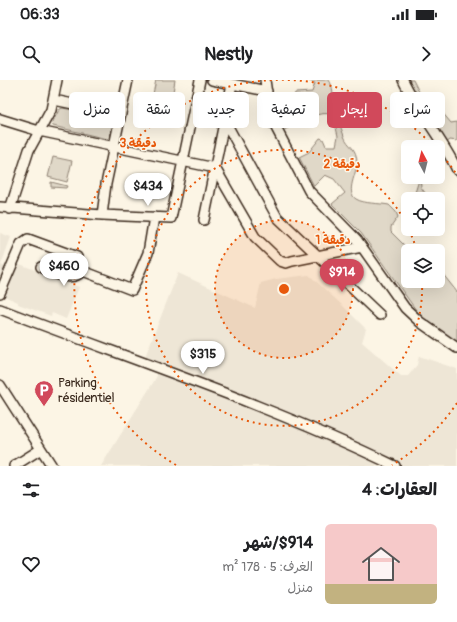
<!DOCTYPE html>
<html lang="ar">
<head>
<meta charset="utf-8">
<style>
  body { margin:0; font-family:Pangolin,"Playpen Sans Arabic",sans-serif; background:#f2f2f2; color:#202124; direction:rtl; height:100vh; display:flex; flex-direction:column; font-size:15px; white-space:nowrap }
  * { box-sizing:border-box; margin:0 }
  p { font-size:13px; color:#757577 }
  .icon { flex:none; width:22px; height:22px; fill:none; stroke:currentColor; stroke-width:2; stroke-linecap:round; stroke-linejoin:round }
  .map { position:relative; height:386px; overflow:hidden; direction:ltr }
  .details { display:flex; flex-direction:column; background:#fff; flex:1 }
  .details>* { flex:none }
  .hud { position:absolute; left:12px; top:12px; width:433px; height:36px; direction:rtl; display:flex; gap:8px }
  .needle { width:26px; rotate:353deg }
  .controls { position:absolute; left:401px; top:60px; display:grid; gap:8px }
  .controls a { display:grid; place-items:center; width:44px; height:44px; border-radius:6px; background:#fff; box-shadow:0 4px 16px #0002; font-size:20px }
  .price { position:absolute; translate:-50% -34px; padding:0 9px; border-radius:14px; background:#fff; color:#222; font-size:13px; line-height:26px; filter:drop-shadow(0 1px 2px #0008) }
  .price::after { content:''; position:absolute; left:50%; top:24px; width:12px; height:9px; margin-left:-6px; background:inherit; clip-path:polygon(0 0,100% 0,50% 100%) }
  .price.selected { background:#d1495b; color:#fff }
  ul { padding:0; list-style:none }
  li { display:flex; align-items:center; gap:12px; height:100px; padding:0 20px }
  li span { display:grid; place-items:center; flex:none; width:112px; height:80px; border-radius:6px; color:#555 }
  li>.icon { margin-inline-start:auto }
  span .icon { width:48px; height:48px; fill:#fffc; stroke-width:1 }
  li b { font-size:17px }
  h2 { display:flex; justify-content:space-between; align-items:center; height:48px; padding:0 20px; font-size:17px }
  .chip { padding:0 14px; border-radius:6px; background:#fff; box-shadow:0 4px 16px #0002; font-size:14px; line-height:36px }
  .chip.selected { background:#d1495b; color:#fff }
  .status { display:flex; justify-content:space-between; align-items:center; height:28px; padding:0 20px; background:#fff; direction:ltr }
  .status svg { height:11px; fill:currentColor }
  header { display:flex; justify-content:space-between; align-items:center; height:52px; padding:0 20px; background:#fff; font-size:18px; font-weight:700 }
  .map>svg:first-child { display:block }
</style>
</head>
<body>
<div class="status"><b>06:33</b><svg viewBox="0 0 49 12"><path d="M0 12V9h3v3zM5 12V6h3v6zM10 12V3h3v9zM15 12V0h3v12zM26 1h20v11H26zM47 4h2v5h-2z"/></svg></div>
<header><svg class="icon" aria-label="forward" viewBox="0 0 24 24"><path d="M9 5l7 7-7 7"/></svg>Nestly<svg class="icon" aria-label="search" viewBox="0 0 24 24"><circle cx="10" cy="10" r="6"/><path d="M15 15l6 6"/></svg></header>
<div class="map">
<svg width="457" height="386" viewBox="0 0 457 386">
  <rect width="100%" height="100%" fill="#fcf5e5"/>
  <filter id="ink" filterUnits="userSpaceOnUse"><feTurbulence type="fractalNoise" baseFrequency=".025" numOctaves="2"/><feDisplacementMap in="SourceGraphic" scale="8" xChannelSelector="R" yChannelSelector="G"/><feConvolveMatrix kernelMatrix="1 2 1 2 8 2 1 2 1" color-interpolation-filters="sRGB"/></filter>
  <g filter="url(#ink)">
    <path fill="#eee6d6" d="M0,153L11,157L1,185L5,187L0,200Z
      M17,183L79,207L66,239L52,233L51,236L18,224V222L4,216Z
      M178,193L255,228L261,203L276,199L309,195L342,225L366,249L362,262L401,296H408L417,285L419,276L457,289V386H101L156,298L162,284L145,277Z"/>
    <path fill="#e0d8c8" stroke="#8e8173" d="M156,0H175L172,18L153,14Z
      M307,0H329C334,8 332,14 334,23C337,34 340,46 344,56C348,67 357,67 357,83C357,93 345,112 356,119C364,124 379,123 389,125L396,132L398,137L391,147V152L410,171H408V201H438V188L457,212V262L426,241L416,230L361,153L332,124L345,113L334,99L325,95L314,106L299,77L309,72L320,58L323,59L326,66H336L338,56L333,35C318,29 297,44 284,50L276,29L290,28L295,13L312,12L315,3Z
      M399,0H413L418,10L426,20L436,25L451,43L457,42V61L450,60L446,63C427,44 409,26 399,0Z
      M62,28L113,36L114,40L110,57L107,59L53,46L52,43L59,30Z
      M53,77L72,81L67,102L48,97Z
      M420,97L421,107L429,119H413Z
      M51,102L67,106L66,108L51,107Z
      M408,124V143L405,142C402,134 402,131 408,124Z"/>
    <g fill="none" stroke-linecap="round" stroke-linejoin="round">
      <defs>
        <path id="minor" d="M212,0L267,11
          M265,0L268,21L274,44L309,111L357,160L405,228L420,242L457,268
          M403,0C418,32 442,58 457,90
          M54,20L121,34
          M0,39L39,51L215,88L255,157L280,181L286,183L292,181L362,167
          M225,41L277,137L380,235
          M0,127L102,135L171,138L200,0
          M10,129L29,70L51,30L57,0
          M102,135L106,104L128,0
          M204,140L232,4
          M41,187C54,193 71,203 83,191
          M0,213L21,164L28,159L77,177L83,191L132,210L148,173L154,137
          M0,229C132,280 268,324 395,386
          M0,305L52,386
          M14,386L41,369"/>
      </defs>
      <use href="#minor" stroke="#3b2a1e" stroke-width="12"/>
      <use href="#minor" stroke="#fcf5e5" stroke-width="9"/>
    </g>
  </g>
  <circle cx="284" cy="209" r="69" fill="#e8590c" fill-opacity=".12"/>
  <g fill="none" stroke="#e8590c" stroke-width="2" stroke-dasharray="2 4">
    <circle cx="284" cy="209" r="69"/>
    <path d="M409 150A138 138 0 0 1 417 171M422 202A138 138 0 1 1 408 147"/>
    <path d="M457 323A207 207 0 0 1 392 385M176 385A207 207 0 1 1 434 67M439 72A207 207 0 0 1 457 95"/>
  </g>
  <defs>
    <symbol id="parking-pin" viewBox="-11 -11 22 30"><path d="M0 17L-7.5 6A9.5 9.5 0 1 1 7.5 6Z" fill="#d1495b" stroke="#fcf5e5"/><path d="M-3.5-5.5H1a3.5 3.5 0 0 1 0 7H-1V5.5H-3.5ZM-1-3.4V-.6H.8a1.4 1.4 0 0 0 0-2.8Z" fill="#fff"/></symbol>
  </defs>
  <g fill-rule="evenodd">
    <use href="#parking-pin" x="33" y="299" width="22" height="30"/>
  </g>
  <g text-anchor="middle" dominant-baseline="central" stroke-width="3" stroke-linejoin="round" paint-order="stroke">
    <g font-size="13" fill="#3b2a1e" stroke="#fcf5e5" text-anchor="start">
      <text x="58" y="303">Parking<tspan x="58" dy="15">résidentiel</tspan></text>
    </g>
  </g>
  <circle cx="284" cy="209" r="6" fill="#e8590c" stroke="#fcf5e5" stroke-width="2"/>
  <g font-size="12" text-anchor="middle" font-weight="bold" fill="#e8590c" stroke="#fcf5e5" stroke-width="3" stroke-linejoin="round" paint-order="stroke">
    <text x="138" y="67">3 دقيقة</text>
    <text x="342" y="88">2 دقيقة</text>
    <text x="333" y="164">1 دقيقة</text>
  </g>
</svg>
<div class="controls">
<a><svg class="needle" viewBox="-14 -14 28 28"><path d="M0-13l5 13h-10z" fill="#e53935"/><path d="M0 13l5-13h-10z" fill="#757577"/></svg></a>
<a><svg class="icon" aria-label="locate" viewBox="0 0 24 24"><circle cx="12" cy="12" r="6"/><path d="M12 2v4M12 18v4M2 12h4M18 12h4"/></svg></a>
<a><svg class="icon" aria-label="layers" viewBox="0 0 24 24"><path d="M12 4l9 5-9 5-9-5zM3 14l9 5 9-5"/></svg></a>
</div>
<b class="price" style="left:148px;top:127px">$434</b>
<b class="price" style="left:64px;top:207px">$460</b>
<b class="price selected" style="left:342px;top:213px">$914</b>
<b class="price" style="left:203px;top:295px">$315</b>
<div class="hud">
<a class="chip">شراء</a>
<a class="chip selected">إيجار</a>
<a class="chip">تصفية</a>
<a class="chip">جديد</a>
<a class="chip">شقة</a>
<a class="chip">منزل</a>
</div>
</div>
<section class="details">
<h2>العقارات: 4<svg class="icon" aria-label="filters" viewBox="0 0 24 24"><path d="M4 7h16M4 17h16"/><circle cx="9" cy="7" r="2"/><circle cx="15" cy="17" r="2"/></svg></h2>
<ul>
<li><span style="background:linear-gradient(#f6c9c9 75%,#c2b280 0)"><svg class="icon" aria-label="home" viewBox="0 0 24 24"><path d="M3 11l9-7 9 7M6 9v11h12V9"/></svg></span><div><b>$914/شهر</b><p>الغرف: 5 · 178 m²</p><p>منزل</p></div><svg class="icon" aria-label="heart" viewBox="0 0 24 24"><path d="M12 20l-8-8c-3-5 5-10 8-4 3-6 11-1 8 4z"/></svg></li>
</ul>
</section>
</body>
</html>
